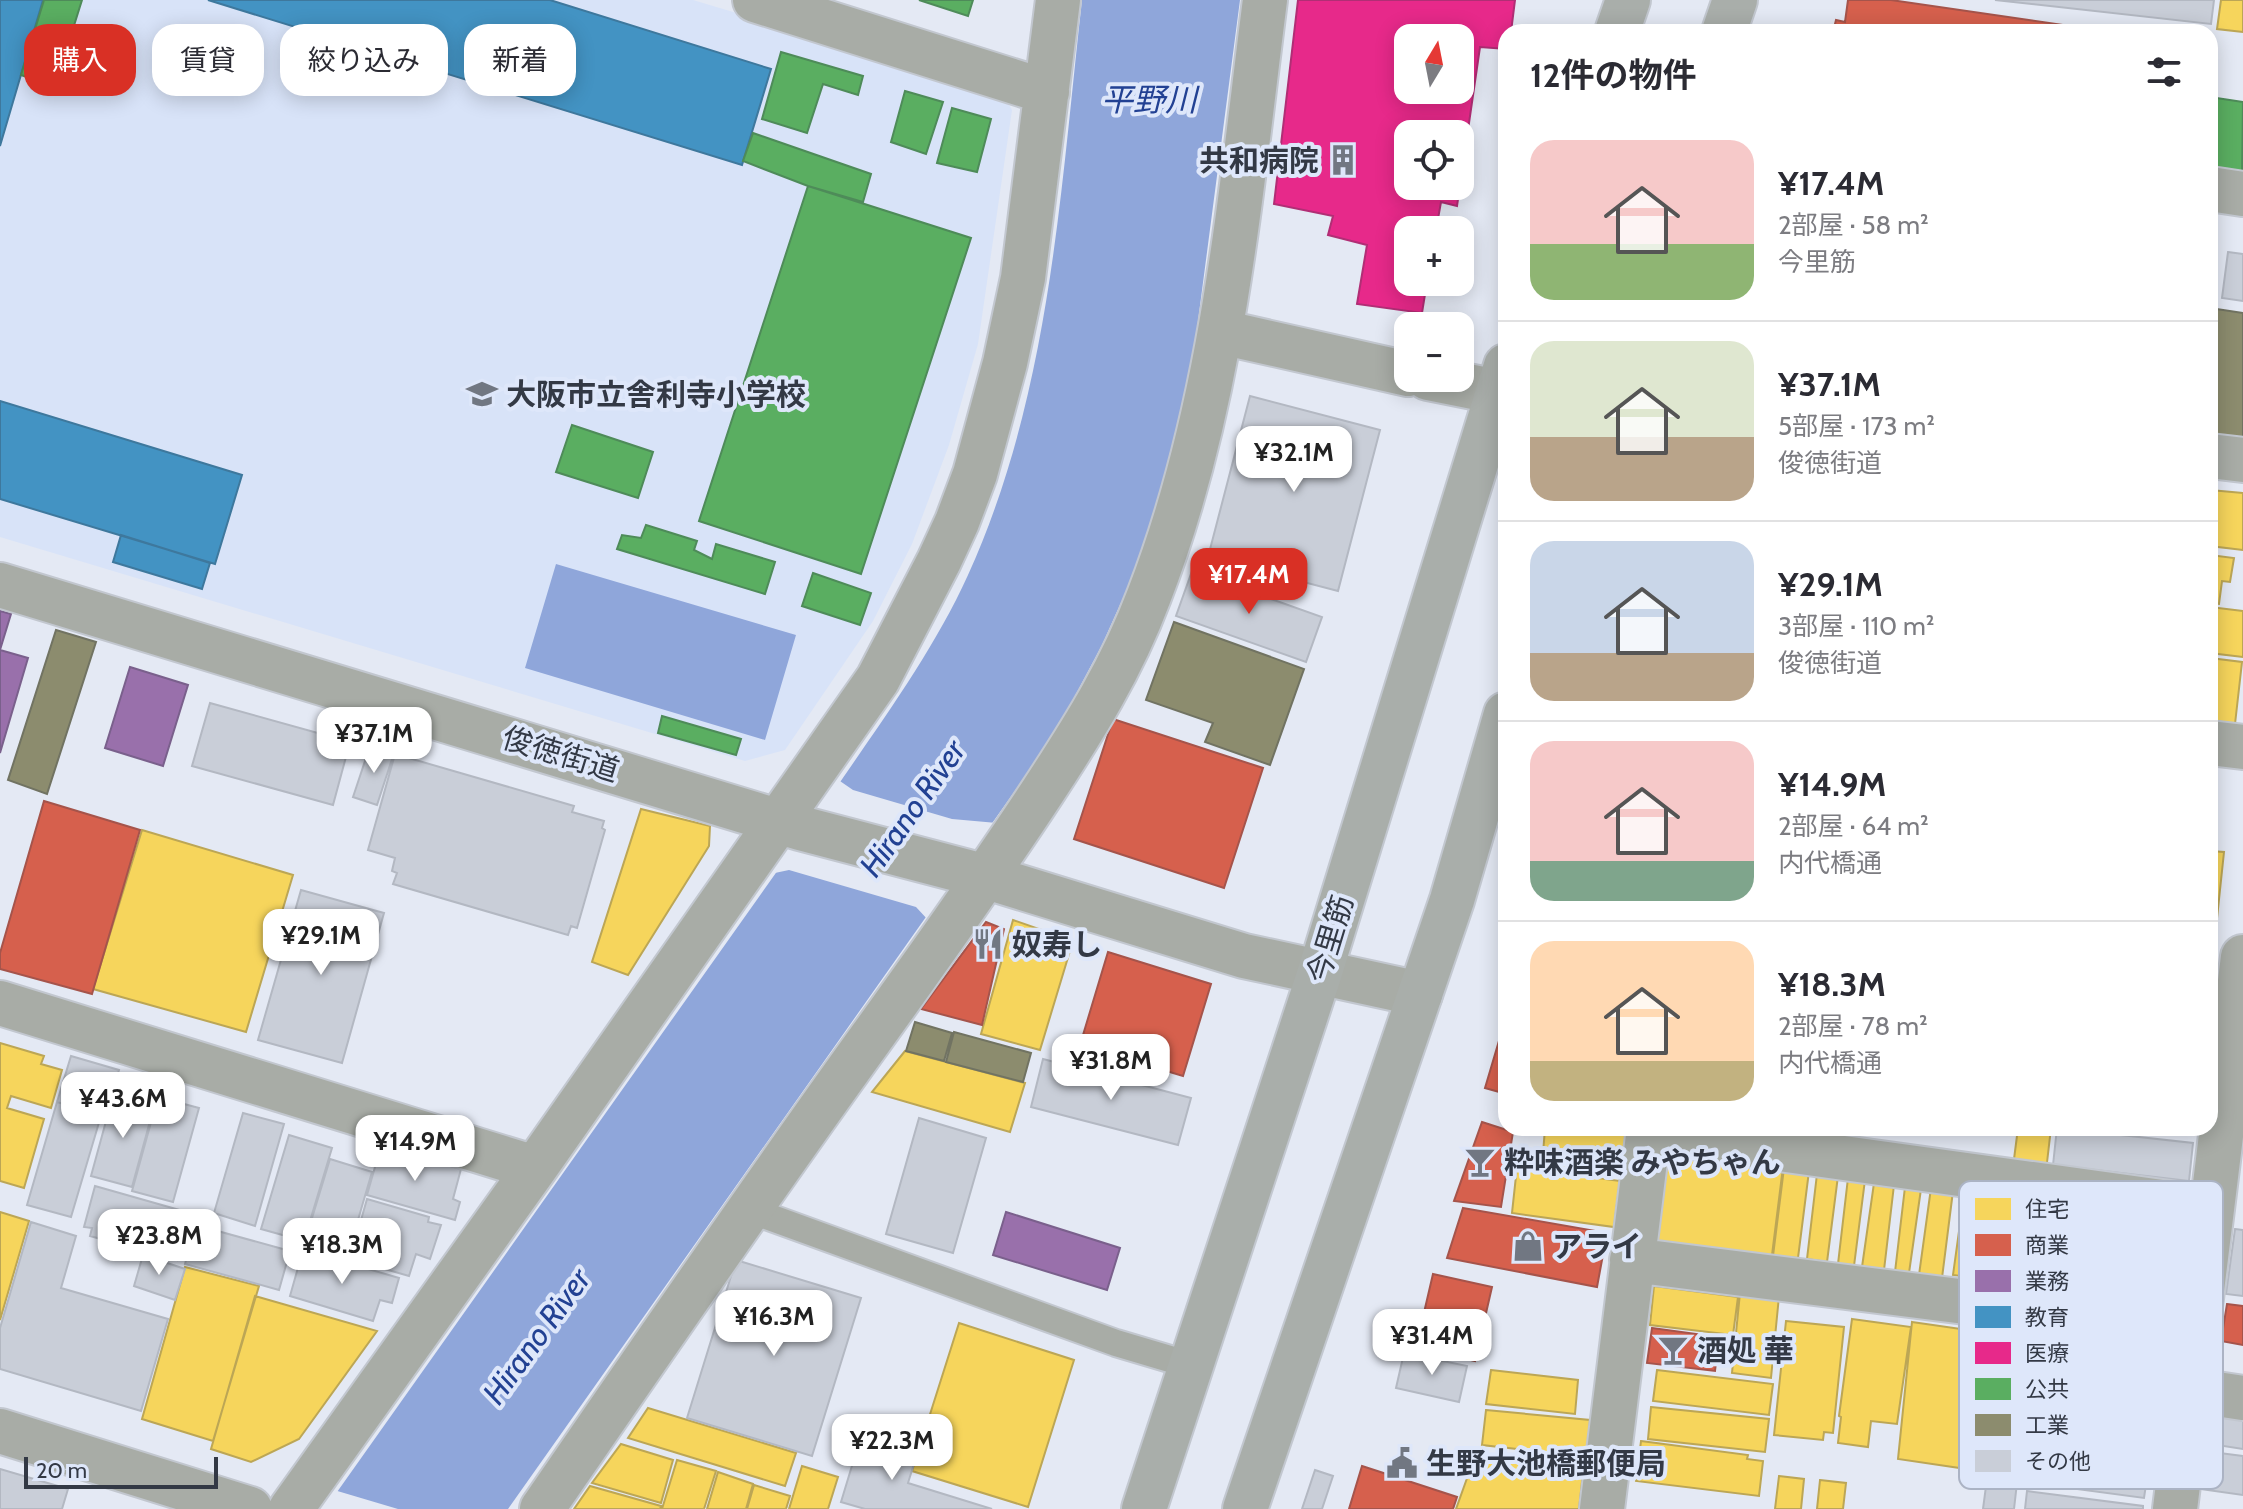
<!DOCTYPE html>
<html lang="ja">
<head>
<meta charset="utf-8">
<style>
  body { margin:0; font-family:Cabin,"Noto Sans JP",sans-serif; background:#f2f2f3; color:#2b2b33; height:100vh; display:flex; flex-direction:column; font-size:30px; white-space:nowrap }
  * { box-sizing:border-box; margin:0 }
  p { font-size:26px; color:#7c7c81 }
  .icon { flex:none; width:44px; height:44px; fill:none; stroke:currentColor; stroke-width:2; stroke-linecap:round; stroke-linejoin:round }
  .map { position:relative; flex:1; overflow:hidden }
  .drawer { position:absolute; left:1498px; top:24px; width:720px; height:1112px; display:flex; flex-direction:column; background:#fff; border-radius:24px; box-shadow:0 4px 20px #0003 }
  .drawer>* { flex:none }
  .guide { position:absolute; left:24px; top:24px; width:760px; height:72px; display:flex; gap:16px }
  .needle { width:52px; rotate:10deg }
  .controls { position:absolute; left:1394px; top:24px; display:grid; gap:16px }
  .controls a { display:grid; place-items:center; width:80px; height:80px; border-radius:16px; background:#fff; box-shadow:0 4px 20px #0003; font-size:40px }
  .scale { position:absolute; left:24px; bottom:20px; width:194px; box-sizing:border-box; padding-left:8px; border:4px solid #333945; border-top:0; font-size:22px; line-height:28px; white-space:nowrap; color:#333945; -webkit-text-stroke:6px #dee7fa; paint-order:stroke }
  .price { position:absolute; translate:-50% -68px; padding:0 18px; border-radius:16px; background:#fff; color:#222; font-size:26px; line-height:52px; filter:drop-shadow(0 2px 4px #0008) }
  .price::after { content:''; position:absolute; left:50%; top:48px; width:24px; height:18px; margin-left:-12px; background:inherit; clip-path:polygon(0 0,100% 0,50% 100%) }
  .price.on { background:#d93025; color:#fff }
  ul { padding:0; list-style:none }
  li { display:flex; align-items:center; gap:24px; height:200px; padding:0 32px }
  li+li { border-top:2px solid #e1e1e2 }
  li span { display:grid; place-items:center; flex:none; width:224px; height:160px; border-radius:24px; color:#555 }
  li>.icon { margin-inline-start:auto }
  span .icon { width:96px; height:96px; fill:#fffc; stroke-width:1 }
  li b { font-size:34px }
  h2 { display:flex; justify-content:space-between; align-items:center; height:96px; padding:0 32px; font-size:34px }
  .chip { padding:0 28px; border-radius:24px; background:#fff; box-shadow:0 4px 20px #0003; font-size:28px; line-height:72px }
  .chip.on { background:#d93025; color:#fff }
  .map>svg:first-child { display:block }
</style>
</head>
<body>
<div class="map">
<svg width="2243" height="1509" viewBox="0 0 2243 1509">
  <rect width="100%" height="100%" fill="#e4e9f4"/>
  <path fill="#d8e3f8" d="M0,0H693L1002,93L1012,110L978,344L949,445L912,544L873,621L785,750L745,761L0,537Z"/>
  <path fill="#8fa6da" d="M1082,0H1240L1193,359L1173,448L1154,516L1128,587L1102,645L1067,711L1029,771L508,1509H325L834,791C881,722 933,652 968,575C1050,394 1060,195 1082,0Z
    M556,564L796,635L765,740L525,668Z"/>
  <path fill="#e4e9f4" d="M837,779L853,790L952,819L997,823L929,921L916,907L789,870L770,874Z
    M334,1490L398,1509H321Z"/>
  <path fill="#f6d55c" stroke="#bca655" stroke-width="2" d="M2221,0H2243V32L2217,29Z
    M2210,490L2243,493V550L2210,546Z
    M2210,555L2234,558L2230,582L2222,581L2219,604L2210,603Z
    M2210,607L2243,611V657L2210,653Z
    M2210,658L2242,662L2235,724L2210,721Z
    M641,809L710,826L709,846L628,975L592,962Z
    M142,830L293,875L246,1032L93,989Z
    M2210,851L2224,852L2215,937H2210Z
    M1013,920L1073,941L1040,1050L981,1034Z
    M0,1043L44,1056L41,1064L62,1070L51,1108L11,1096L7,1108L44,1119L24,1188L0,1181Z
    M905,1051L1025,1083L1010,1132L872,1092Z
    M1545,1128H1626L1623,1173L1542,1167Z
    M2018,1128H2051L2046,1171L2013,1167Z
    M1669,1151L1783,1167L1771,1263L1656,1248Z
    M1517,1167L1620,1181L1614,1227L1512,1213Z
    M1784,1168L1809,1171L1798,1258L1773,1256Z
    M1817,1174L1838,1176L1827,1262L1807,1259Z
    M1848,1178L1865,1180L1854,1266L1838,1264Z
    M1874,1183L1894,1185L1884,1270L1862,1267Z
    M1905,1187L1921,1189L1909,1273L1895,1272Z
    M1931,1188L1953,1191L1942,1278L1919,1275Z
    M1964,1195L1986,1198L1976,1278L1953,1275Z
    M0,1212L29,1221L0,1320Z
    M185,1267L259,1286L213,1441L142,1419Z
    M1654,1286L1738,1297L1733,1335L1650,1325Z
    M1740,1293L1779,1296L1771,1378L1732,1373Z
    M255,1296L377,1331L299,1439L251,1462L211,1449Z
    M1852,1319L1911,1327L1897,1424L1871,1421L1868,1447L1838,1443L1841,1417L1839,1416Z
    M1786,1321L1844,1327L1833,1433L1824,1432L1823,1440L1774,1435Z
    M1912,1322L2003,1335L1987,1472L1898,1459Z
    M959,1323L1074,1360L1028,1507L912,1471Z
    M1491,1370L1578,1380L1575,1414L1486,1404Z
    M1657,1370L1773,1384L1769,1415L1653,1401Z
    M1651,1407L1769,1419L1765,1452L1648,1439Z
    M648,1408L796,1453L785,1486L628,1438Z
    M1486,1410L1590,1420L1587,1457L1482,1445Z
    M1641,1441L1748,1455L1747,1459L1763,1461L1759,1496L1636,1481Z
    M621,1444L673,1460L661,1503L592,1483Z
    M1475,1456L1584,1464L1579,1509H1456Z
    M677,1460L716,1471L704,1509H662Z
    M802,1466L838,1477L828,1509H789Z
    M718,1472L753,1484L746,1509H707Z
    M1779,1476L1804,1479L1801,1509H1775Z
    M1820,1480L1846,1483L1843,1509H1817Z
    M754,1485L790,1496L786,1509H747Z
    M590,1486L661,1506L660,1509H574Z"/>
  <path fill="#d6604d" stroke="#a5544b" stroke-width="2" d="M1848,0H1891L2111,32H1833L1836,20L1845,22Z
    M1113,719L1263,768L1224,888L1074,839Z
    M44,801L140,830L92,994L0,969V953Z
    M986,922L1004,929L982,1025L921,1009Z
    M1108,952L1211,984L1183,1076L1080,1045Z
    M1504,1024L1506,1025V1094L1485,1088Z
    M1482,1122L1513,1132L1501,1207L1454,1201Z
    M1463,1208L1607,1233L1597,1287L1447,1258Z
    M1433,1274L1492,1287L1475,1361L1416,1347Z
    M2227,1304L2243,1306V1345L2221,1341Z
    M1652,1328L1719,1337L1715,1371L1647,1363Z
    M1362,1466L1457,1497L1453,1509H1349Z"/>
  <path fill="#9970ab" stroke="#7a608c" stroke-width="2" d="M0,611L11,614L0,650L28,658L0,753Z
    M130,667L188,685L163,766L105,748Z
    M1006,1212L1120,1248L1107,1290L993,1255Z"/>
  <path fill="#4393c3" stroke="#3e789d" stroke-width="2" d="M0,0H43L0,146Z
    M208,0H550L771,69L742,165Z
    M0,401L242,475L215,564L0,499Z
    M121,535L210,563L202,589L113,562Z"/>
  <path fill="#e7298a" stroke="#b12e75" stroke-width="2" fill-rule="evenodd" d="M1298,0H1515L1511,32H1506V49L1480,47L1460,185V134H1408V186H1460L1457,206L1441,202L1436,230H1408V282H1427L1422,313L1357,304L1367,245L1328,235L1333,216L1274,204ZM1408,38H1460V90H1408Z"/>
  <path fill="#5aae61" stroke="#4e8b59" stroke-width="2" d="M44,0H82L55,86L21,75Z
    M919,0H973L968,16Z
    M781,52L863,76L858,95L823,84L807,133L762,119Z
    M905,91L943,102L926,154L891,142Z
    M2210,97L2243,102L2242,176L2210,171Z
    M952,108L991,119L977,172L937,163Z
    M753,133L871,174L863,202L808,186L743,161Z
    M808,186L971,238L861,574L699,521Z
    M572,425L653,452L638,498L556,472Z
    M646,525L697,541L694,550L712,559L716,544L775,562L765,594L617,549L622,535L641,538Z
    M813,573L871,593L860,625L802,606Z
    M662,716L741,739L736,755L658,733Z"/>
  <path fill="#8c8c6e" stroke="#717362" stroke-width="2" d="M2210,308L2243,313V441L2210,436Z
    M1174,622L1304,669L1270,765L1205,742L1213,723L1146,700Z
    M56,630L96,642L47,794L8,780Z
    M915,1022L952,1033L944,1061L906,1051Z
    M954,1032L1031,1053L1023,1082L946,1062Z"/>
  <path fill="#c9ced8" stroke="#b3b8c2" stroke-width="2" d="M1995,0H2214L2211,24Z
    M2228,252L2243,254V301L2222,298Z
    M1250,396L1380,430L1338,591L1208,557Z
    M1192,571L1322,617L1306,662L1176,616Z
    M210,703L350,742L333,805L192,766Z
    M370,746L394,753L377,805L353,797Z
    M395,754L574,806L572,812L604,821L602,828L605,830L577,928L571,926L568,935L393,884L397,873L392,871L395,858L368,850Z
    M301,890L384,913L342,1063L258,1040Z
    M71,1056L119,1070L106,1111L76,1101L74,1107L57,1102Z
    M1043,1059L1191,1098L1178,1145L1031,1107Z
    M114,1092L155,1103L132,1187L91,1176Z
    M158,1097L199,1108L173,1202L132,1191Z
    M76,1101L103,1109L71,1217L27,1205L57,1102L74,1107Z
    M243,1113L284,1124L255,1226L214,1213Z
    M919,1118L986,1138L953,1253L886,1234Z
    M2057,1128L2193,1143L2189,1181L2053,1165Z
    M289,1135L332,1148L304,1241L261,1229Z
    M381,1146L461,1169L453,1199L460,1202L455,1220L367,1195Z
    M330,1159L372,1172L348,1254L305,1241Z
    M95,1186L190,1213L177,1260L90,1236L92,1228L84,1227Z
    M367,1199L429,1217L428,1222L441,1225L430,1259L416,1254L409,1276L350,1259Z
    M31,1222L76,1236L61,1288L168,1319L141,1411L0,1369V1328Z
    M196,1225L290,1251L279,1290L185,1264Z
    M2235,1229L2243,1230V1296L2226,1294Z
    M303,1250L399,1278L392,1303L380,1300L373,1321L290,1296Z
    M143,1255L185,1269L175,1300L134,1286Z
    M736,1260L861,1298L812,1456L687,1418Z
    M1404,1353L1467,1366L1459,1402L1396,1388Z
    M2209,1405L2243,1410V1449L2204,1443Z
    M861,1436L917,1454L908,1483L992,1509H865L841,1502Z
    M2029,1450L2149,1465L2144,1498L2025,1482Z
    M2204,1451L2243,1456V1495L2200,1489Z
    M0,1469L68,1489L62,1509H0Z
    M1315,1470L1333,1476L1322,1509H1302Z
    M1988,1471L2018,1474L2014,1509H1983Z
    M2027,1491L2143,1506V1509H2025Z"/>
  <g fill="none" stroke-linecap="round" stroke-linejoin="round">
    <defs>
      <path id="service" d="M747,1209L1116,1343L1190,1365"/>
      <path id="minor" d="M755,0L1047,92
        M2210,189L2243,194
        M1221,332L1408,374
        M1428,378L1498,392
        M2210,456L2243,460
        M0,585L800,828L987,877L1244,956L1420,994
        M2210,743L2243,747
        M0,1003L535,1168
        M1649,1131L2212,1209
        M1632,1260L2197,1331
        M2190,1390L2243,1398
        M0,1431L250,1509
        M291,1509L535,1168L878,679L939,561L957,522L975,474L1005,363L1023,278L1058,0
        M542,1509C651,1351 759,1193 871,1038C930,956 988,875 1043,791C1085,727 1122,668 1149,596C1223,405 1239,202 1265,0
        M1602,1509L1649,1128
        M2175,1509L2243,957"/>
      <path id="primary" d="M1617,32L1628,0
        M1724,32L1735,0
        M1144,1509L1320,972L1506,366
        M1245,1509L1452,900L1506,714"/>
    </defs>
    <use href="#service" stroke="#c2c7cf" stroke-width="30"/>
    <use href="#minor" stroke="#c2c7cf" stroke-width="48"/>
    <use href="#primary" stroke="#c2c7cf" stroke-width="48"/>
    <use href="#service" stroke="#a8aca6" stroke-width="26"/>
    <use href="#minor" stroke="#a8aca6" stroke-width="44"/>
    <use href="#primary" stroke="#a9aeaa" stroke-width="44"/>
  </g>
  <defs>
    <symbol id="building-bare" viewBox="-9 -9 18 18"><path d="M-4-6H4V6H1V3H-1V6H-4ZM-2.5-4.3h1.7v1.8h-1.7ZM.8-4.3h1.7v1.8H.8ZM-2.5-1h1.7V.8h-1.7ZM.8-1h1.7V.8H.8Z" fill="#717782" stroke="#dee7fa" stroke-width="2.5" paint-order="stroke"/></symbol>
    <symbol id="school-bare" viewBox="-9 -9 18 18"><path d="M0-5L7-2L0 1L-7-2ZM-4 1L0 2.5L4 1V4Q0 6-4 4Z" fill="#717782" stroke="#dee7fa" stroke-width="2.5" paint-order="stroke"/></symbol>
    <symbol id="restaurant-bare" viewBox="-9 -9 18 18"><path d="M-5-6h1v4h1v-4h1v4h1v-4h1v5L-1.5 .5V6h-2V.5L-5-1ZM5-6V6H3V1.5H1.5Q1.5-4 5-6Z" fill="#717782" stroke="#dee7fa" stroke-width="2.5" paint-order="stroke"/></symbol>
    <symbol id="bar-bare" viewBox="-9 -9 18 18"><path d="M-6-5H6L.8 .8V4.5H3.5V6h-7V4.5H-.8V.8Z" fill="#717782" stroke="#dee7fa" stroke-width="2.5" paint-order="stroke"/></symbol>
    <symbol id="shop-bare" viewBox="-9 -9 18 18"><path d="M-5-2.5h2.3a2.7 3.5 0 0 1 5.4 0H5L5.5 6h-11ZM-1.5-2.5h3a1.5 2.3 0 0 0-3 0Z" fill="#717782" stroke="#dee7fa" stroke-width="2.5" paint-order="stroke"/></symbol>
    <symbol id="civic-bare" viewBox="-9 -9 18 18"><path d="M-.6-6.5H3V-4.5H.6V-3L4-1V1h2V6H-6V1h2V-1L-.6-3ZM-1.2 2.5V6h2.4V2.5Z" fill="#717782" stroke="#dee7fa" stroke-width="2.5" paint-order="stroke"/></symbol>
  </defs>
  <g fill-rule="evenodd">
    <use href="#building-bare" x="1321" y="138" width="44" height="44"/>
    <use href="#school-bare" x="460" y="372" width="44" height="44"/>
    <use href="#restaurant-bare" x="966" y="922" width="44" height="44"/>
    <use href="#bar-bare" x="1458" y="1140" width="44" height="44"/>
    <use href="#shop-bare" x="1506" y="1224" width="44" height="44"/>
    <use href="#bar-bare" x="1651" y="1328" width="44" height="44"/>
    <use href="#civic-bare" x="1380" y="1441" width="44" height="44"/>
  </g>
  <g text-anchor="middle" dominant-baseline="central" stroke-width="8" stroke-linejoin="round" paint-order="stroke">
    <g font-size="30" font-weight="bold" fill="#333945" stroke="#dee7fa" text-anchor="start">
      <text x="1319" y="160" text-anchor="end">共和病院</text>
      <text x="506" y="394">大阪市立舎利寺小学校</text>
      <text x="1012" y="944">奴寿し</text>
      <text x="1504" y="1162">粋味酒楽 みやちゃん</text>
      <text x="1552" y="1246">アライ</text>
      <text x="1697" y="1350">酒処 華</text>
      <text x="1426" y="1463">生野大池橋郵便局</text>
    </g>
    <g font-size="30" fill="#333945" stroke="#dee7fa">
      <text transform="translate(561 754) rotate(17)">俊徳街道</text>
      <text transform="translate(1330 939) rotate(-73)">今里筋</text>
    </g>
    <g font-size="32" font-style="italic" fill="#224193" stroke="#dee7fa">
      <text x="1149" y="99">平野川</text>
      <text transform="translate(912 808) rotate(-55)">Hirano River</text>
      <text transform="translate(536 1336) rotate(-54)">Hirano River</text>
    </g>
  </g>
  <rect x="1959" y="1181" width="264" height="308" rx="12" fill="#dee7fa" stroke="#abb3c4" stroke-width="2"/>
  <rect x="1975" y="1198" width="36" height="22" fill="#f6d55c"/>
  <rect x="1975" y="1234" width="36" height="22" fill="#d6604d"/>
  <rect x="1975" y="1270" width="36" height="22" fill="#9970ab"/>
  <rect x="1975" y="1306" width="36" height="22" fill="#4393c3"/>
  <rect x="1975" y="1342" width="36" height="22" fill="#e7298a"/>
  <rect x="1975" y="1378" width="36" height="22" fill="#5aae61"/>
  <rect x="1975" y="1414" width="36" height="22" fill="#8c8c6e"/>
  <rect x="1975" y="1450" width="36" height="22" fill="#c9ced8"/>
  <g font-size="22" fill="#333945">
    <text x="2025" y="1217">住宅</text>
    <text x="2025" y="1253">商業</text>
    <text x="2025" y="1289">業務</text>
    <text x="2025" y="1325">教育</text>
    <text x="2025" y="1361">医療</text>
    <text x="2025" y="1397">公共</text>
    <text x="2025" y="1433">工業</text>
    <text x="2025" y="1469">その他</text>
  </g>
</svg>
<div class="controls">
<a><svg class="needle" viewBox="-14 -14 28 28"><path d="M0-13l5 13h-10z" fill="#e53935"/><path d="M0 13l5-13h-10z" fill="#7c7c81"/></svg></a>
<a><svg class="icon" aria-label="locate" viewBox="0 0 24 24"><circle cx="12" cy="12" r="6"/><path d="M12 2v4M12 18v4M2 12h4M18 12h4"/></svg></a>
<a>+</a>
<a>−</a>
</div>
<div class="scale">20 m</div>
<b class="price" style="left:1294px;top:494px">¥32.1M</b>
<b class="price on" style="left:1249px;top:616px">¥17.4M</b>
<b class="price" style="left:374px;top:775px">¥37.1M</b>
<b class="price" style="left:321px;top:977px">¥29.1M</b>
<b class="price" style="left:1111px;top:1102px">¥31.8M</b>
<b class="price" style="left:123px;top:1140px">¥43.6M</b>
<b class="price" style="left:415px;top:1183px">¥14.9M</b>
<b class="price" style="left:159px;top:1277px">¥23.8M</b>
<b class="price" style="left:342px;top:1286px">¥18.3M</b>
<b class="price" style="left:774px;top:1358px">¥16.3M</b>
<b class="price" style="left:1432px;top:1377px">¥31.4M</b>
<b class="price" style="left:892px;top:1482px">¥22.3M</b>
<div class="guide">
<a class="chip on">購入</a>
<a class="chip">賃貸</a>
<a class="chip">絞り込み</a>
<a class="chip">新着</a>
</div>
<section class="drawer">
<h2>12件の物件<svg class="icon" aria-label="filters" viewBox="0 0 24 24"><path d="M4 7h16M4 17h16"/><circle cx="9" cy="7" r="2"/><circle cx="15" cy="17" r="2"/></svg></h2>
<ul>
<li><span style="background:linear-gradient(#f6c9c9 65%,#8fb573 0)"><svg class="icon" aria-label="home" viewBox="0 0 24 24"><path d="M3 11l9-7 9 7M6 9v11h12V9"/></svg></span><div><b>¥17.4M</b><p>2部屋 · 58 m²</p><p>今里筋</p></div></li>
<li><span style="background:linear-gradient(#dfe7d0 60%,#b9a48a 0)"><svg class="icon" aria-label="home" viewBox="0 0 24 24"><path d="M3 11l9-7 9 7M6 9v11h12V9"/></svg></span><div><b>¥37.1M</b><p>5部屋 · 173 m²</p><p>俊徳街道</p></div></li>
<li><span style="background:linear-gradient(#c9d6e8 70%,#b9a48a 0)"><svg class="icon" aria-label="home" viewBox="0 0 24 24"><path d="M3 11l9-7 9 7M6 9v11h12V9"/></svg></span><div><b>¥29.1M</b><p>3部屋 · 110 m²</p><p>俊徳街道</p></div></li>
<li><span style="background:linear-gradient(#f6c9c9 75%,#7fa58c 0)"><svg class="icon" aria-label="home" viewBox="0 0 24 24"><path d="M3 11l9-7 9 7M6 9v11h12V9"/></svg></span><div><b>¥14.9M</b><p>2部屋 · 64 m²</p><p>内代橋通</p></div></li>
<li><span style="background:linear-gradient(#ffd9b3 75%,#c2b280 0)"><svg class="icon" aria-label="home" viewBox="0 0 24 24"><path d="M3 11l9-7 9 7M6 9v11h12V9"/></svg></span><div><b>¥18.3M</b><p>2部屋 · 78 m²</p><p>内代橋通</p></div></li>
</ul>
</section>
</div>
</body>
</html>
